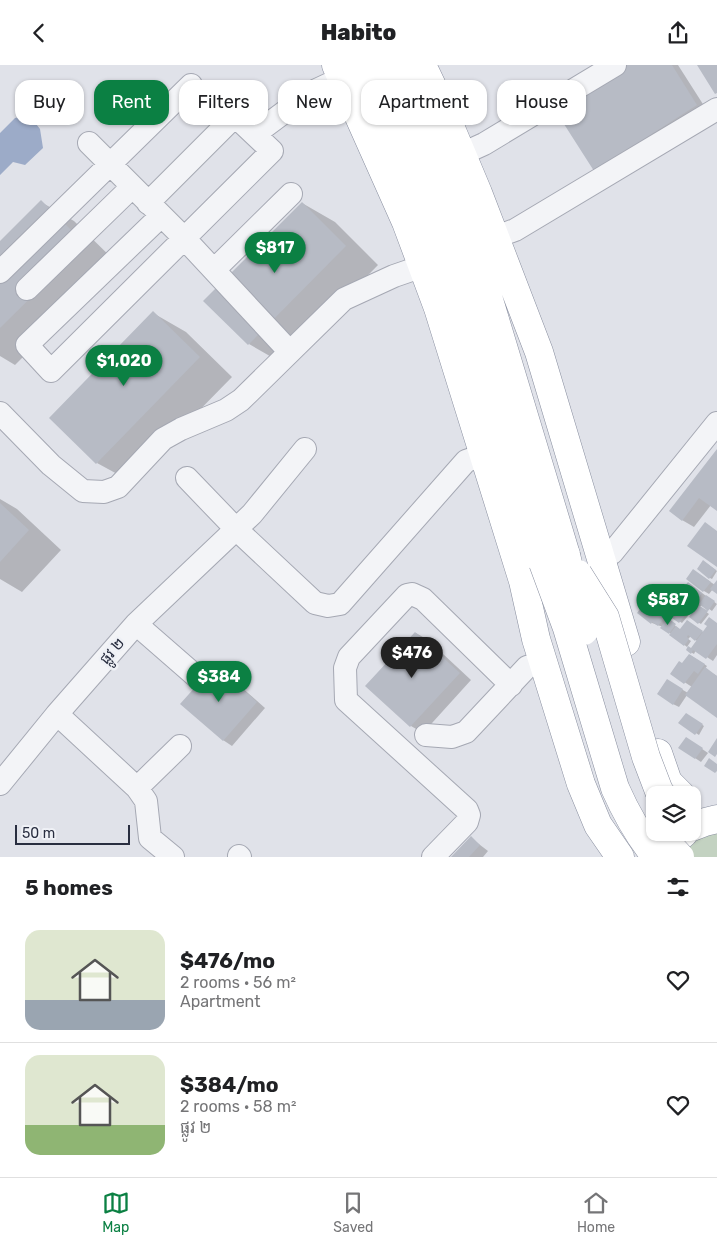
<!DOCTYPE html>
<html lang="en">
<head>
<meta charset="utf-8">
<style>
  body { margin:0; font-family:Rubik,"Noto Sans Khmer",sans-serif; background:#f2f2f2; color:#202124; height:100vh; display:flex; flex-direction:column; font-size:19px; white-space:nowrap }
  * { box-sizing:border-box; margin:0 }
  p { font-size:16px; color:#757577 }
  .icon { flex:none; width:28px; height:28px; fill:none; stroke:currentColor; stroke-width:2; stroke-linecap:round; stroke-linejoin:round }
  .map { position:relative; height:792px; overflow:hidden }
  .sheet { display:flex; flex-direction:column; background:#fff; flex:1 }
  .sheet>* { flex:none }
  .hud { position:absolute; left:15px; top:15px; width:688px; height:45px; display:flex; gap:10px }
  .controls { position:absolute; left:646px; top:721px; display:grid; gap:10px }
  .controls a { display:grid; place-items:center; width:55px; height:55px; border-radius:10px; background:#fff; box-shadow:0 1px 4px #0004; font-size:25px }
  .scale { position:absolute; left:15px; bottom:12px; width:115px; box-sizing:border-box; padding-left:5px; border:2px solid #292e40; border-top:0; font-size:14px; line-height:18px; white-space:nowrap; color:#292e40; -webkit-text-stroke:4px #eff1f6; paint-order:stroke }
  .price { position:absolute; translate:-50% -42px; padding:0 11px; border-radius:18px; background:#0b8043; color:#fff; font-size:16px; line-height:32px; filter:drop-shadow(0 1px 2px #0008) }
  .price::after { content:''; position:absolute; left:50%; top:30px; width:15px; height:11px; margin-left:-8px; background:inherit; clip-path:polygon(0 0,100% 0,50% 100%) }
  .price.selected { background:#222; color:#fff }
  ul { padding:0; list-style:none }
  li { display:flex; align-items:center; gap:15px; height:125px; padding:0 25px }
  li+li { border-top:1px solid #e0e0e0 }
  li span { display:grid; place-items:center; flex:none; width:140px; height:100px; border-radius:15px; color:#555 }
  li>.icon { margin-inline-start:auto }
  span .icon { width:60px; height:60px; fill:#fffc; stroke-width:1 }
  li b { font-size:21px }
  h2 { display:flex; justify-content:space-between; align-items:center; height:60px; padding:0 25px; font-size:21px }
  .pill { padding:0 18px; border-radius:15px; background:#fff; box-shadow:0 1px 4px #0004; font-size:18px; line-height:45px }
  .pill.selected { background:#0b8043; color:#fff }
  header { display:flex; justify-content:space-between; align-items:center; height:65px; padding:0 25px; background:#fff; font-size:22px; font-weight:800 }
  .tab-bar { display:flex; justify-content:space-around; align-items:center; height:70px; border-top:1px solid #e0e0e0; background:#fff; font-size:14px; color:#757577 }
  .tab-bar a { display:grid; justify-items:center; gap:2px }
  .tab-bar .selected { color:#0b8043 }
  .map>svg:first-child { display:block }
</style>
</head>
<body>
<header><svg class="icon" aria-label="back" viewBox="0 0 24 24"><path d="M15 5l-7 7 7 7"/></svg>Habito<svg class="icon" aria-label="share" viewBox="0 0 24 24"><path d="M12 15V3M7 8l5-5 5 5M5 13v7h14v-7"/></svg></header>
<div class="map">
<svg width="717" height="792" viewBox="0 0 717 792">
  <rect width="100%" height="100%" fill="#e0e2e9"/>
  <path fill="#c3d2c1" d="M717,765V792H677L691,777Z"/>
  <path fill="#9cabc8" d="M29,50L40,64L43,83L25,100L13,97L0,110V68L15,53Z"/>
  <path fill="#0003" d="M628,0H678L708,47L607,112Z
    M41,137L74,156L117,198L15,300L0,291V178Z
    M302,138L335,157L378,200L282,298L249,279Z
    M153,248L186,267L232,312L130,416L97,398Z
    M717,386V444L711,440L694,462L682,455Z
    M0,434L17,444L61,485L22,527L0,514Z
    M706,498L717,506L712,514L710,513Z
    M699,509L715,520L717,517V528L713,524L709,529L704,526Z
    M694,522L717,539L712,546L702,539L700,542L709,549L701,559L690,552L697,544L675,529Z
    M671,532L692,546L682,558L673,552L670,556L680,565L690,558L704,568L717,559V590L713,596L696,585L694,589L687,585H692L697,576L691,571L688,574L691,576L687,582L663,562L652,558L638,547L654,539L670,552L672,549L663,543Z
    M416,568L428,575L471,615L423,668L411,661Z
    M690,590L707,601L705,604L717,611V651L687,630L679,642L673,639L668,616L688,628L692,622L672,609L689,603Z
    M215,601L224,607L265,643L232,681L223,675Z
    M686,649L704,661L699,670L680,658Z
    M692,677L708,688L701,697L695,693Z
    M471,773L488,786L483,792H453Z"/>
  <path fill="#b7bbc5" d="M625,0H672L697,40L594,106L555,45Z
    M697,0H717V28L715,29Z
    M41,135L85,179L0,263V176Z
    M302,137L346,181L248,280L203,236Z
    M153,246L200,292L96,399L49,353Z
    M717,384V446L699,433L682,456L669,446Z
    M0,438L29,465L0,497Z
    M705,457L717,466V502L687,481Z
    M703,495L716,505L709,514L697,504Z
    M693,504L711,517L703,527L686,514Z
    M717,515V529L710,524Z
    M688,517L702,528L691,542L673,529L678,523L681,526Z
    M671,530L678,536L669,548L661,543Z
    M706,530L715,536L708,546L699,539Z
    M648,534L667,549L658,561L652,557L651,559L637,548Z
    M680,536L690,544L679,558L669,551Z
    M698,540L708,546L698,559L689,552Z
    M709,552L717,558V579L706,594L693,585L691,589L686,585L688,581L691,583L707,561L704,559Z
    M668,553L676,559L669,569L660,563Z
    M687,555L703,566L695,576L688,570L687,572L689,574L684,581L669,570L676,561L680,564Z
    M415,567L460,608L410,662L365,621Z
    M689,589L705,599L698,609L694,606L684,619L670,609L679,596L682,598Z
    M215,600L257,637L223,676L180,639Z
    M705,602L717,611V653L685,630Z
    M667,614L683,624L673,640L657,629Z
    M686,648L703,659L695,670L678,658Z
    M686,672L703,683L695,694L678,683Z
    M717,673V689L715,692L708,687Z
    M709,693L717,699V706L715,708L704,701Z
    M471,771L480,780L469,792H451Z"/>
  <g fill="none" stroke-linecap="round" stroke-linejoin="round">
    <defs>
      <path id="minor" d="M255,69L310,28L342,13
        M89,78L184,173L290,287
        M462,89L484,79L615,0
        M148,138L235,51L272,86L51,306L27,280L161,151
        M496,172L515,165L717,44
        M214,205L291,129
        M0,207L191,20
        M27,224L132,122
        M0,348L51,400L83,426L104,427L118,422L163,374L181,364L226,345L241,335L344,234L394,211L423,201
        M187,413L236,464L315,538L328,541L340,539L466,396L484,390
        M599,492L612,488L717,358
        M136,559L198,613
        M57,649L137,723L146,736L150,773L173,792
        M426,670L452,672L466,667L527,602L543,597
        M0,719L57,649L136,559L252,449L305,384
        M137,723L180,681
        M239,791L240,792
        M433,792L467,757L469,750L467,745L346,635L345,603L349,592L407,530L412,529L423,534L511,620"/>
      <path id="highway" d="M336,0L406,157L438,243L523,516L536,574L581,719L598,760L620,792
        M365,0C401,77 434,154 462,234L543,498
        M393,0L418,53L471,181L486,225L566,490
        M422,0L442,42L478,128L539,287L626,577
        M658,688L668,717L681,730
        M692,762L705,757L717,754
        M665,792L675,776L684,768"/>
    </defs>
    <use href="#minor" stroke="#a5a8b3" stroke-width="24"/>
    <use href="#highway" stroke="#888e9f" stroke-width="29"/>
    <use href="#minor" stroke="#f3f4f7" stroke-width="22"/>
    <use href="#highway" stroke="#fff" stroke-width="28"/>
    <defs>
      <path id="highway-bridge" d="M566,490L584,566
        M543,498L567,563L615,723C626,748 639,771 656,792
        M578,509L605,552L646,692L659,726L662,730
        M658,768L680,792"/>
    </defs>
    <use href="#highway-bridge" stroke="#888e9f" stroke-width="29" stroke-linecap="butt"/>
    <use href="#highway-bridge" stroke="#fff" stroke-width="28"/>
  </g>
  <g text-anchor="middle" dominant-baseline="central" stroke-width="5" stroke-linejoin="round" paint-order="stroke">
    <g font-size="15" fill="#292e40" stroke="#eff1f6">
      <text transform="translate(112 586) rotate(-49)">ផ្លូវ ២</text>
    </g>
  </g>
</svg>
<div class="controls">
<a><svg class="icon" aria-label="layers" viewBox="0 0 24 24"><path d="M12 4l9 5-9 5-9-5zM3 14l9 5 9-5"/></svg></a>
</div>
<div class="scale">50 m</div>
<b class="price" style="left:275px;top:209px">$817</b>
<b class="price" style="left:124px;top:322px">$1,020</b>
<b class="price" style="left:668px;top:561px">$587</b>
<b class="price selected" style="left:412px;top:614px">$476</b>
<b class="price" style="left:219px;top:638px">$384</b>
<div class="hud">
<a class="pill">Buy</a>
<a class="pill selected">Rent</a>
<a class="pill">Filters</a>
<a class="pill">New</a>
<a class="pill">Apartment</a>
<a class="pill">House</a>
</div>
</div>
<section class="sheet">
<h2>5 homes<svg class="icon" aria-label="filters" viewBox="0 0 24 24"><path d="M4 7h16M4 17h16"/><circle cx="9" cy="7" r="2"/><circle cx="15" cy="17" r="2"/></svg></h2>
<ul>
<li><span style="background:linear-gradient(#dfe7d0 70%,#9aa5b1 0)"><svg class="icon" aria-label="home" viewBox="0 0 24 24"><path d="M3 11l9-7 9 7M6 9v11h12V9"/></svg></span><div><b>$476/mo</b><p>2 rooms · 56 m²</p><p>Apartment</p></div><svg class="icon" aria-label="heart" viewBox="0 0 24 24"><path d="M12 20l-8-8c-3-5 5-10 8-4 3-6 11-1 8 4z"/></svg></li>
<li><span style="background:linear-gradient(#dfe7d0 70%,#8fb573 0)"><svg class="icon" aria-label="home" viewBox="0 0 24 24"><path d="M3 11l9-7 9 7M6 9v11h12V9"/></svg></span><div><b>$384/mo</b><p>2 rooms · 58 m²</p><p>ផ្លូវ ២</p></div><svg class="icon" aria-label="heart" viewBox="0 0 24 24"><path d="M12 20l-8-8c-3-5 5-10 8-4 3-6 11-1 8 4z"/></svg></li>
</ul>
</section>
<nav class="tab-bar">
<a class="selected"><svg class="icon" aria-label="map" viewBox="0 0 24 24"><path d="M3 6l6-2 6 2 6-2v14l-6 2-6-2-6 2zM9 4v14M15 6v14"/></svg>Map</a>
<a><svg class="icon" aria-label="saved" viewBox="0 0 24 24"><path d="M7 4h10v16l-5-4-5 4z"/></svg>Saved</a>
<a><svg class="icon" aria-label="home" viewBox="0 0 24 24"><path d="M3 11l9-7 9 7M6 9v11h12V9"/></svg>Home</a>
</nav>
</body>
</html>
